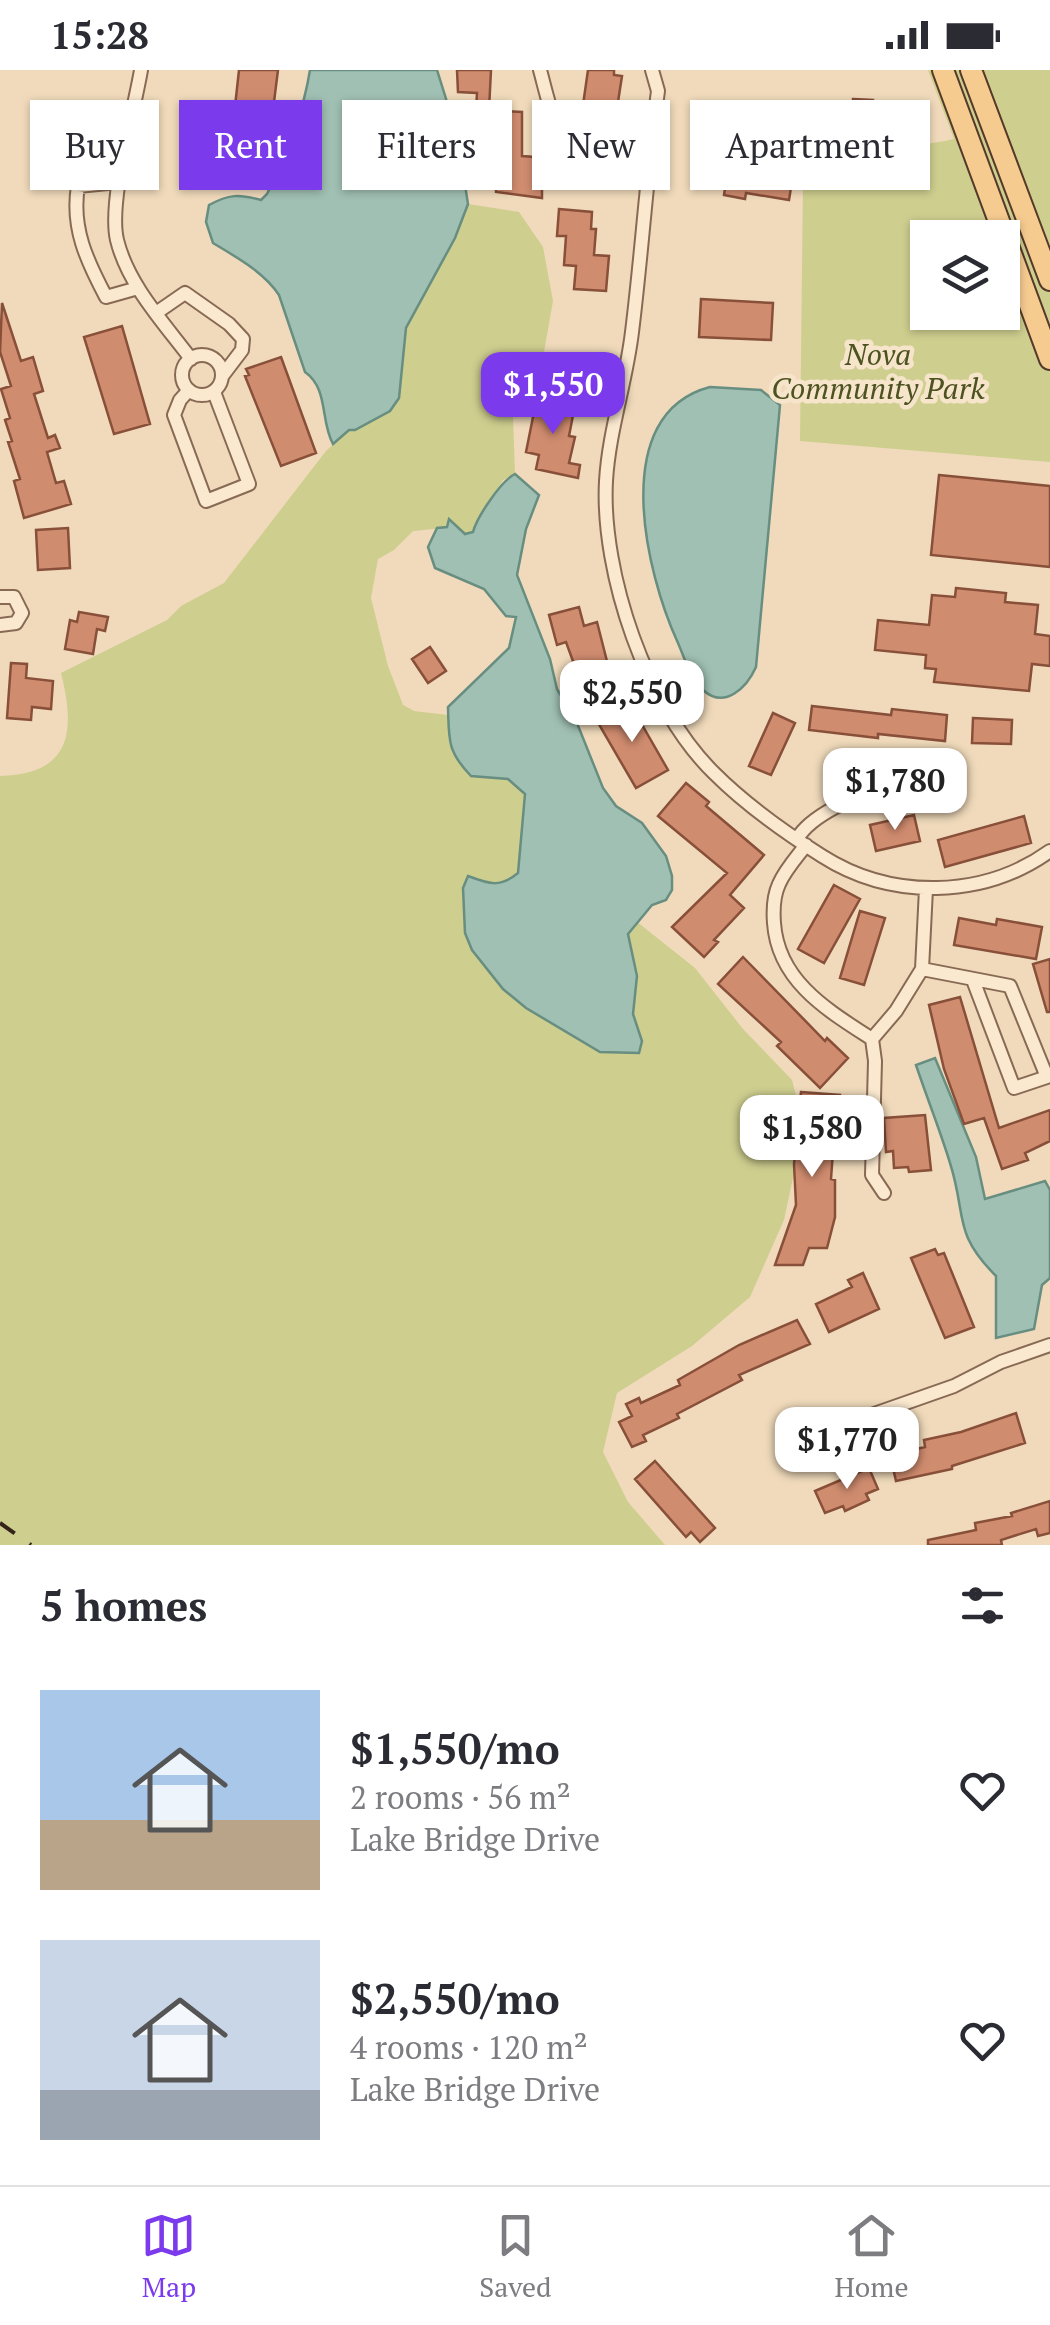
<!DOCTYPE html>
<html lang="en">
<head>
<meta charset="utf-8">
<style>
  body { margin:0; font-family:"PT Serif",serif; background:#f7f7f7; color:#2b2b33; height:100vh; display:flex; flex-direction:column; font-size:38px; white-space:nowrap }
  * { box-sizing:border-box; margin:0 }
  p { font-size:32px; color:#7c7c81 }
  .icon { flex:none; width:55px; height:55px; fill:none; stroke:currentColor; stroke-width:2; stroke-linecap:round; stroke-linejoin:round }
  .map { position:relative; height:1475px; overflow:hidden }
  .details { display:flex; flex-direction:column; background:#fff; flex:1 }
  .details>* { flex:none }
  .top-card { position:absolute; left:30px; top:30px; width:990px; height:90px; display:flex; gap:20px }
  .fabs { position:absolute; left:910px; top:150px; display:grid; gap:20px }
  .fabs a { display:grid; place-items:center; width:110px; height:110px; border-radius:0px; background:#fff; box-shadow:0 2px 8px #0004; font-size:50px }
  .price { position:absolute; translate:-50% -85px; padding:0 22px; border-radius:20px; background:#fff; color:#222; font-size:32px; line-height:65px; filter:drop-shadow(0 2px 5px #0008) }
  .price::after { content:''; position:absolute; left:50%; top:60px; width:30px; height:22px; margin-left:-15px; background:inherit; clip-path:polygon(0 0,100% 0,50% 100%) }
  .price.selected { background:#7c3aed; color:#fff }
  ul { padding:0; list-style:none }
  li { display:flex; align-items:center; gap:30px; height:250px; padding:0 40px }
  li span { display:grid; place-items:center; flex:none; width:280px; height:200px; border-radius:0px; color:#555 }
  li>.icon { margin-inline-start:auto }
  span .icon { width:120px; height:120px; fill:#fffc; stroke-width:1 }
  li b { font-size:42px }
  h2 { display:flex; justify-content:space-between; align-items:center; height:120px; padding:0 40px; font-size:42px }
  .chip { padding:0 35px; border-radius:0px; background:#fff; box-shadow:0 2px 8px #0004; font-size:35px; line-height:90px }
  .chip.selected { background:#7c3aed; color:#fff }
  .status { display:flex; justify-content:space-between; align-items:center; height:70px; padding:0 50px; background:#fff; direction:ltr }
  .status svg { height:28px; fill:currentColor }
  .tabs { display:flex; justify-content:space-around; align-items:center; height:140px; border-top:2px solid #e1e1e2; background:#fff; font-size:28px; color:#7c7c81 }
  .tabs a { display:grid; justify-items:center; gap:5px }
  .tabs .selected { color:#7c3aed }
  .map>svg:first-child { display:block }
</style>
</head>
<body>
<div class="status"><b>15:28</b><svg viewBox="0 0 49 12"><path d="M0 12V9h3v3zM5 12V6h3v6zM10 12V3h3v9zM15 12V0h3v12zM26 1h20v11H26zM47 4h2v5h-2z"/></svg></div>
<div class="map">
<svg width="1050" height="1475" viewBox="0 0 1050 1475">
  <rect width="100%" height="100%" fill="#f0dabb"/>
  <path fill="#cece8f" fill-rule="evenodd" d="M928,0H1050V392L800,371L803,113L825,114L828,82C870,73 912,79 954,69ZM928,168H1002V242H928Z
    M44,51L67,55L58,105L35,101Z
    M468,134L519,142L543,177L553,231L541,299L513,347L515,404L503,410L473,462L465,464L455,457L413,461L394,480L378,489L371,528L388,596L403,635L414,641L448,645L449,672L508,709L525,724L518,803C500,818 489,813 468,807L463,817L464,842L465,862L472,880L503,919L600,982L642,971L633,944L637,906L628,864L636,851L695,898L743,959L792,1010L804,1056L784,1150L750,1227L692,1276L617,1323L603,1382L628,1432L665,1475H0V706C71,704 76,662 61,603L167,550L181,536L224,513L326,381L349,360H355L390,341L399,328L406,258L455,168Z"/>
  <path fill="#a0c0b3" stroke="#678e80" stroke-width="2.5" d="M310,0H437L457,64L468,134L455,168L406,258L399,328L390,341L355,360H349L333,374C320,351 329,319 305,302L279,225C264,202 236,187 213,173L206,152L209,135C229,124 239,124 261,130L267,124C287,84 303,44 310,0Z
    M710,317L761,320L780,335L756,597C747,617 725,640 703,620C690,608 685,589 678,573C646,504 607,344 710,317Z
    M515,404L539,425L526,459L517,505L550,589L557,619L577,653L603,718L616,736L642,753L666,786L672,806V820L666,830L652,835L628,864L637,906L633,944L642,971L639,983L600,982L526,938L503,919L472,880L465,863L463,818L468,806C489,814 500,818 518,803L525,724L508,709L471,706C447,681 449,670 448,637L509,578L516,547L506,546L484,519L435,498L428,477L437,458L447,457L449,449L465,464L473,462C477,447 501,411 515,404Z
    M935,988L976,1087L985,1129L1045,1111L1050,1120V1208L1042,1215L1034,1259L996,1268V1206C952,1162 967,1146 950,1093C940,1060 927,1028 916,995Z"/>
  <path fill="#d08c6f" stroke="#884f39" stroke-width="2.5" d="M239,0H278L265,104L228,100Z
    M457,0H491L489,40L522,42V86L535,87L538,113H542V128L496,122V110H491L492,84H486L487,71L481,70L482,57H475L477,23L458,22Z
    M588,0H614V5L622,6L618,32H623L619,58L585,53L588,35H583Z
    M853,29L873,30L870,78L850,77Z
    M89,41L118,44L116,68L102,67L101,75L90,74V66H86Z
    M730,85L795,93L789,130L746,123L745,129L724,125Z
    M559,139L592,142L591,159H596L594,185L609,186L606,221L574,219L576,196L564,195L566,166H557Z
    M701,229L773,233L771,270L699,267Z
    M2,233L21,291L33,287L43,321L34,324L48,368L55,365L60,378L47,382L56,413L64,411L71,434L24,448L14,411L20,409L8,372L12,371L5,350L10,348L1,319L11,316L0,282Z
    M122,256L150,354L114,364L84,267Z
    M281,287L316,383L281,396L245,306L249,305L246,299Z
    M537,327L575,335L569,366L575,367L569,393L580,395L578,408L536,399L539,385L526,382Z
    M939,405L1050,416V497L931,485Z
    M68,458L70,498L38,500L36,460Z
    M956,518L1006,523L1005,532L1038,535L1035,564L1050,566V596L1032,594L1029,621L934,612L936,599L925,598L926,585L875,580L878,550L929,555L932,525L955,527Z
    M579,537L584,556L597,552L611,607L598,612L600,618L585,624L566,572L557,575L549,545Z
    M79,542L108,547L105,561L97,559L93,584L65,579L70,550L77,552Z
    M430,577L446,601L428,613L412,589Z
    M11,593L27,594L26,608L53,611L51,639L32,637L31,650L7,648Z
    M629,632L668,700L636,718L597,651Z
    M812,636L891,645L892,639L947,645L945,671L878,664V668L809,660Z
    M773,643L795,653L771,705L749,696Z
    M973,648L1012,650L1011,674L972,673Z
    M686,713L709,732L706,736L764,785L730,825L744,838L714,870L718,872L704,887L672,857L727,803L658,746Z
    M914,745L920,771L876,781L870,755Z
    M1024,746L1031,773L945,797L938,770Z
    M834,815L860,829L824,893L798,879Z
    M860,841L885,848L864,915L840,908Z
    M959,848L996,855L997,849L1042,857L1036,889L954,875Z
    M743,887L825,971L827,968L848,988L820,1018L777,976L781,972L718,914Z
    M1050,889V942H1047L1033,894Z
    M960,927L999,1058L1050,1040V1071L1025,1083L1028,1090L1002,1099L984,1048L964,1054L944,999L929,935Z
    M801,1022L840,1025L838,1043H830L828,1066L834,1067L831,1109L835,1110V1147L827,1178H809L803,1195H775L796,1135L794,1094Z
    M925,1045L931,1100L909,1102L908,1097L894,1098L893,1081L886,1082L884,1048Z
    M935,1179L938,1185L944,1183L974,1257L945,1268L911,1188Z
    M863,1203L879,1239L829,1262L816,1234L852,1217L848,1210Z
    M797,1250L810,1274L739,1305L742,1310L677,1344L679,1348L643,1365L646,1371L632,1377L619,1352L632,1346L626,1334L639,1328L641,1333L680,1315L678,1310L739,1275Z
    M1016,1343L1025,1373L952,1396V1399L896,1411L890,1385L925,1377L924,1370L961,1362Z
    M655,1391L715,1458L700,1472L691,1462L686,1467L635,1409Z
    M869,1398L878,1419L866,1424L869,1430L845,1441L843,1436L825,1443L815,1421Z
    M1050,1431V1463L1038,1466L1036,1459L1001,1470L1002,1475H928V1470L976,1460L975,1453L1012,1446L1011,1443Z"/>
  <g fill="none" stroke-linecap="round" stroke-linejoin="round">
    <defs>
      <path id="street" d="M141,0C134,42 108,132 117,170C128,215 164,253 191,289
        M540,0C547,25 560,88 584,100C602,110 626,110 646,111
        M652,0L658,21C647,101 642,182 632,262C626,313 609,360 606,411C601,503 647,638 714,703C746,735 784,762 822,786C891,830 983,829 1050,781
        M118,112L78,116C71,158 87,191 106,227L138,218
        M156,243L185,223L229,254L243,269L242,280L223,305
        M182 305a20 20 0 1 1 40 0a20 20 0 1 1-40 0Z
        M189,320L180,330L174,345L206,431L249,414L214,322
        M0,527H14L22,543L16,553L0,555
        M797,769C814,739 880,717 913,707
        M806,775C796,788 785,800 779,814C773,827 773,840 774,853C778,911 827,940 872,969
        M922,899L1010,916L1047,1007L1014,1018L973,910
        M884,1123L872,1105L875,991L872,969L896,941L922,899L926,819
        M783,1376L954,1316L1001,1292L1050,1275"/>
      <path id="primary" d="M943,0L1050,289
        M971,0L1050,210"/>
    </defs>
    <use href="#street" stroke="#886a54" stroke-width="16"/>
    <use href="#primary" stroke="#553929" stroke-width="24"/>
    <use href="#street" stroke="#fae8cf" stroke-width="12"/>
    <use href="#primary" stroke="#f6cb90" stroke-width="20"/>
    <path stroke="#36241a" stroke-width="4" stroke-dasharray="18 18" stroke-linecap="butt" d="M0,1453L31,1475"/>
  </g>
  <g text-anchor="middle" dominant-baseline="central" stroke-width="9" stroke-linejoin="round" paint-order="stroke">
    <g font-size="30" font-style="italic" fill="#4c5320" stroke="#f7e5cb">
      <text x="878" y="284">Nova<tspan x="878" dy="34">Community Park</tspan></text>
    </g>
  </g>
</svg>
<div class="fabs">
<a><svg class="icon" aria-label="layers" viewBox="0 0 24 24"><path d="M12 4l9 5-9 5-9-5zM3 14l9 5 9-5"/></svg></a>
</div>
<b class="price selected" style="left:553px;top:367px">$1,550</b>
<b class="price" style="left:632px;top:675px">$2,550</b>
<b class="price" style="left:895px;top:763px">$1,780</b>
<b class="price" style="left:812px;top:1110px">$1,580</b>
<b class="price" style="left:847px;top:1422px">$1,770</b>
<div class="top-card">
<a class="chip">Buy</a>
<a class="chip selected">Rent</a>
<a class="chip">Filters</a>
<a class="chip">New</a>
<a class="chip">Apartment</a>
</div>
</div>
<section class="details">
<h2>5 homes<svg class="icon" aria-label="filters" viewBox="0 0 24 24"><path d="M4 7h16M4 17h16"/><circle cx="9" cy="7" r="2"/><circle cx="15" cy="17" r="2"/></svg></h2>
<ul>
<li><span style="background:linear-gradient(#a9c7e8 65%,#b9a48a 0)"><svg class="icon" aria-label="home" viewBox="0 0 24 24"><path d="M3 11l9-7 9 7M6 9v11h12V9"/></svg></span><div><b>$1,550/mo</b><p>2 rooms · 56 m²</p><p>Lake Bridge Drive</p></div><svg class="icon" aria-label="heart" viewBox="0 0 24 24"><path d="M12 20l-8-8c-3-5 5-10 8-4 3-6 11-1 8 4z"/></svg></li>
<li><span style="background:linear-gradient(#c9d6e8 75%,#9aa5b1 0)"><svg class="icon" aria-label="home" viewBox="0 0 24 24"><path d="M3 11l9-7 9 7M6 9v11h12V9"/></svg></span><div><b>$2,550/mo</b><p>4 rooms · 120 m²</p><p>Lake Bridge Drive</p></div><svg class="icon" aria-label="heart" viewBox="0 0 24 24"><path d="M12 20l-8-8c-3-5 5-10 8-4 3-6 11-1 8 4z"/></svg></li>
</ul>
</section>
<nav class="tabs">
<a class="selected"><svg class="icon" aria-label="map" viewBox="0 0 24 24"><path d="M3 6l6-2 6 2 6-2v14l-6 2-6-2-6 2zM9 4v14M15 6v14"/></svg>Map</a>
<a><svg class="icon" aria-label="saved" viewBox="0 0 24 24"><path d="M7 4h10v16l-5-4-5 4z"/></svg>Saved</a>
<a><svg class="icon" aria-label="home" viewBox="0 0 24 24"><path d="M3 11l9-7 9 7M6 9v11h12V9"/></svg>Home</a>
</nav>
</body>
</html>
